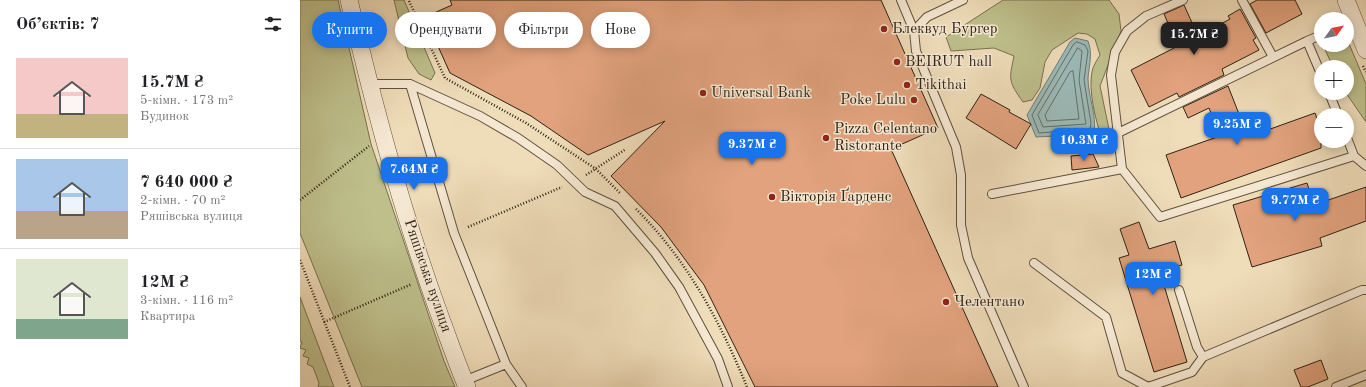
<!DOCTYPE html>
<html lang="uk">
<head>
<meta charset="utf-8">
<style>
  body { margin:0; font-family:"Old Standard TT",serif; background:#f2f2f2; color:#202124; height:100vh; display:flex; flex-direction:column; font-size:15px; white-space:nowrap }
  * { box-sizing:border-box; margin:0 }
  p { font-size:13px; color:#757577 }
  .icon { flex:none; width:22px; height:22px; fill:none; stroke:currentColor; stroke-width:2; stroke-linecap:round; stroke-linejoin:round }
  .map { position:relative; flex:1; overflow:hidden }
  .panel { display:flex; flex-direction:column; background:#fff; width:300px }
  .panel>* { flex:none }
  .guide { position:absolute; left:12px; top:12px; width:380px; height:36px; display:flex; gap:8px }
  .needle { width:26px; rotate:57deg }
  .buttons { position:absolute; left:1014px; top:12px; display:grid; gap:8px }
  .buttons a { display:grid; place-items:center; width:40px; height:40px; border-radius:50%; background:#fff; box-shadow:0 2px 10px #0003; font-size:20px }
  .price { position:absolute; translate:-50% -34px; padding:0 9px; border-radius:8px; background:#1a73e8; color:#fff; font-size:13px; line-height:26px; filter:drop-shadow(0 1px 2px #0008) }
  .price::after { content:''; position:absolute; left:50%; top:24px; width:12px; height:9px; margin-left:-6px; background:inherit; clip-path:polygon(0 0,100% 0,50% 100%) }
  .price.active { background:#222; color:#fff }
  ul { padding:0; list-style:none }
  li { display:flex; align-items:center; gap:12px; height:100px; padding:0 16px }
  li+li { border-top:1px solid #e0e0e0 }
  li span { display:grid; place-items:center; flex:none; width:112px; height:80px; border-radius:0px; color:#555 }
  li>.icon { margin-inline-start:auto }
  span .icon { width:48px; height:48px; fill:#fffc; stroke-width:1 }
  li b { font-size:17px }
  h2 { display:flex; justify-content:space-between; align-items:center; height:48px; padding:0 16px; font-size:17px }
  .pill { padding:0 14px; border-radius:18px; background:#fff; box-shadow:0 2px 10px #0003; font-size:14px; line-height:36px }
  .pill.active { background:#1a73e8; color:#fff }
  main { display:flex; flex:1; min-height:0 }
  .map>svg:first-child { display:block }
</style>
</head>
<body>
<main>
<section class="panel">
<h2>Об’єктів: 7<svg class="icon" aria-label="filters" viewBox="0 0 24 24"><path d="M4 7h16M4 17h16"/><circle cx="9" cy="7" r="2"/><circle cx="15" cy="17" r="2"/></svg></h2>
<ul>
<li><span style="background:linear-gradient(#f6c9c9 70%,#c2b280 0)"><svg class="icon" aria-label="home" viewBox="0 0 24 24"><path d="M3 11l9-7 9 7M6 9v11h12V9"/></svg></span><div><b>15.7M ₴</b><p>5-кімн. · 173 m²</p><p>Будинок</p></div></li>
<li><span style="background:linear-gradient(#a9c7e8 65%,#b9a48a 0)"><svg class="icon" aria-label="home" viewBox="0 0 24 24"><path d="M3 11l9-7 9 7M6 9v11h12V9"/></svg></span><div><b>7 640 000 ₴</b><p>2-кімн. · 70 m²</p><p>Ряшівська вулиця</p></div></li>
<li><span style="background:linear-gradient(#dfe7d0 75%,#7fa58c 0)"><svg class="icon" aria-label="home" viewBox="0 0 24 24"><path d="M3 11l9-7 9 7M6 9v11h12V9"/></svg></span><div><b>12M ₴</b><p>3-кімн. · 116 m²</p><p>Квартира</p></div></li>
</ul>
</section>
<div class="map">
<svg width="1066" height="387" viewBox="0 0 1066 387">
  <rect width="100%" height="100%" fill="#efdcb9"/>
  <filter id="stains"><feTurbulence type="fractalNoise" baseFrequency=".005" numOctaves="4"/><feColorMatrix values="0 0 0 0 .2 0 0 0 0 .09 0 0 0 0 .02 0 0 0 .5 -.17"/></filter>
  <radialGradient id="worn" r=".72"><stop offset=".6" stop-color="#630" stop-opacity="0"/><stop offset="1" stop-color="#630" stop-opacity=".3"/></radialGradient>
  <path fill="#bebf8b" stroke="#767150" d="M0,0H38L71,144L144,361L155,387H62L0,233Z
    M94,0H104L135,73L131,80L119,74L108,58Z
    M703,0H809L819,14L821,31L800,86L810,134L802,139C796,122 788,90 792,72C793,66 797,60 800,55L795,39L787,34L778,33L752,50L745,62L740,88L732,100L723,102C708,81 709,80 714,56L694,48L651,51L646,37Z
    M1047,39L1066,84V122L1046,93L1047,67H1033L1023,45H1047Z
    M0,297L34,387H18L19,383L13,367L7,364L9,358L3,356L6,350L0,348L2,342L0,341Z"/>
  <path fill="#9cbab8" stroke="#707e76" d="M775,38L788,41C793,54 789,65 788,78C788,97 797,114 794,134L736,137L727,115L770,42Z"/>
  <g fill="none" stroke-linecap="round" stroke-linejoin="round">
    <path stroke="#656e66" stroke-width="1" d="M777,42L785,45L788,51L784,80L791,123L790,129L739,133L732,115L773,45Z
      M778,48L782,51L779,80L786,124L743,127L738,115Z
      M773,71L779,119L747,121L745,115L770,72Z"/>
  </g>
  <path fill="#e1a27d" stroke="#2e2314" d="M150,0H581L638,128L591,149L698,387H455L404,285L361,227L311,176L365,121L288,155L231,116L150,73L125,17L152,5Z
    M957,0H995L1002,14L966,33L950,4Z
    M884,5L898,36L930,19L928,16L940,9L956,38L953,40L959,50L922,69L924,75L879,97L877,93L849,107L831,70L878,46L864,14Z
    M928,86L948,137L1015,113L1021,129V148L881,198L866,155L920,136L909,108L888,118L883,107Z
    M681,94L710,110L709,112L731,124L716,149L666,118Z
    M793,154L799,167L772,170L771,156Z
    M1007,183L1014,205L1066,187V221L1020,238L1022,246L952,267L933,205Z
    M839,222L849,249L875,241L882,265L860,272L887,362L854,372L819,258L829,255L820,229Z
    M1021,360L1028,379L1008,387H1001L994,370Z"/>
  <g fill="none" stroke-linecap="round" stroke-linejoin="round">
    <defs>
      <path id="lane" d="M601,0L614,31
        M663,0L627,17L614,31L616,51L656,147L661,175V225L668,258L724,387
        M883,0L846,16L827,31L815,52L811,75L822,169L860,217L1054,156L1047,138
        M942,0L973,57
        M1021,35L1007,41L1021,74
        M68,84H110
        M1029,93L1038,115
        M818,133L1007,41
        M1054,156L1066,166
        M692,194L822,169
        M734,263L806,317L822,373L848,387L892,372L903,357L1062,290H1066
        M879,290L897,347L903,357
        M164,381L206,364
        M222,387L206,364L154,233L110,84L180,116L218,138L257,165L285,192L315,206L355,253L379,287L418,359L428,387
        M1036,387L1066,375"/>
      <path id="street" d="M49,0C74,107 102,213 140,316C149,340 157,364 167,387
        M1046,0L1066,50"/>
    </defs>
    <use href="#lane" stroke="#5e513d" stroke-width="10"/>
    <use href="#street" stroke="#5e513d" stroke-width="18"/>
    <path stroke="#2e2314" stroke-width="2.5" stroke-dasharray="1 2" stroke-linecap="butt" d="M109,1L145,78L226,123L296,169L321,194
      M1063,66L1066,72
      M286,175L326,149
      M0,200L69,146
      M336,209C387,260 420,321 447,387
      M168,227L262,187
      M0,260L50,387
      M24,322L112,284"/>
    <use href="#lane" stroke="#f5e8d2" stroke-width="8"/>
    <use href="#street" stroke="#f5e8d2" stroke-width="17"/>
  </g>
  <g fill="#8f2418" stroke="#f5e8d2" stroke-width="1.5">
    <circle cx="584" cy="29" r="4"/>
    <circle cx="597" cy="62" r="4"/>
    <circle cx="607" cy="85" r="4"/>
    <circle cx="403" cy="93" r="4"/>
    <circle cx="614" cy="100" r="4"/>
    <circle cx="526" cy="138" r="4"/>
    <circle cx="472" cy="197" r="4"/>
    <circle cx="646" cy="302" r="4"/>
  </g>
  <g text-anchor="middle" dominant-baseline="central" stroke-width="3" stroke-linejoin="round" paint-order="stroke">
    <g font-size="15" fill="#2e2314" stroke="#f5e8d2" text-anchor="start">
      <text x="592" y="29">Блеквуд Бургер</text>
      <text x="605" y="62">BEIRUT hall</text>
      <text x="615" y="85">Tikithai</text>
      <text x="411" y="93">Universal Bank</text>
      <text x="606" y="100" text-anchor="end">Poke Lulu</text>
      <text x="534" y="129">Pizza Celentano<tspan x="534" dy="17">Ristorante</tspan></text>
      <text x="480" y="197">Вікторія Ґарденс</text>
      <text x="654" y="302">Челентано</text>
    </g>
    <g font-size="15" fill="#2e2314" stroke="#f5e8d2">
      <text transform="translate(127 276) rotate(71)">Ряшівська вулиця</text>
    </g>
  </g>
  <rect width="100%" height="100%" filter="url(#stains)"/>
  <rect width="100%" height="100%" fill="url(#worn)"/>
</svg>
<div class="buttons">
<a><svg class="needle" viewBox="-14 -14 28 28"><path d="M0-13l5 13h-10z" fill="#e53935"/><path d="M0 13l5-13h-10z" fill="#757577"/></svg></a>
<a>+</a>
<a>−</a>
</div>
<b class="price active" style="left:894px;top:56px">15.7M ₴</b>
<b class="price" style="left:937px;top:146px">9.25M ₴</b>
<b class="price" style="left:784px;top:162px">10.3M ₴</b>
<b class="price" style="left:452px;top:166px">9.37M ₴</b>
<b class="price" style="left:114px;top:191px">7.64M ₴</b>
<b class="price" style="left:995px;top:222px">9.77M ₴</b>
<b class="price" style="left:853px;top:296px">12M ₴</b>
<div class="guide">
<a class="pill active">Купити</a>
<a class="pill">Орендувати</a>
<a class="pill">Фільтри</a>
<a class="pill">Нове</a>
</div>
</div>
</main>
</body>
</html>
